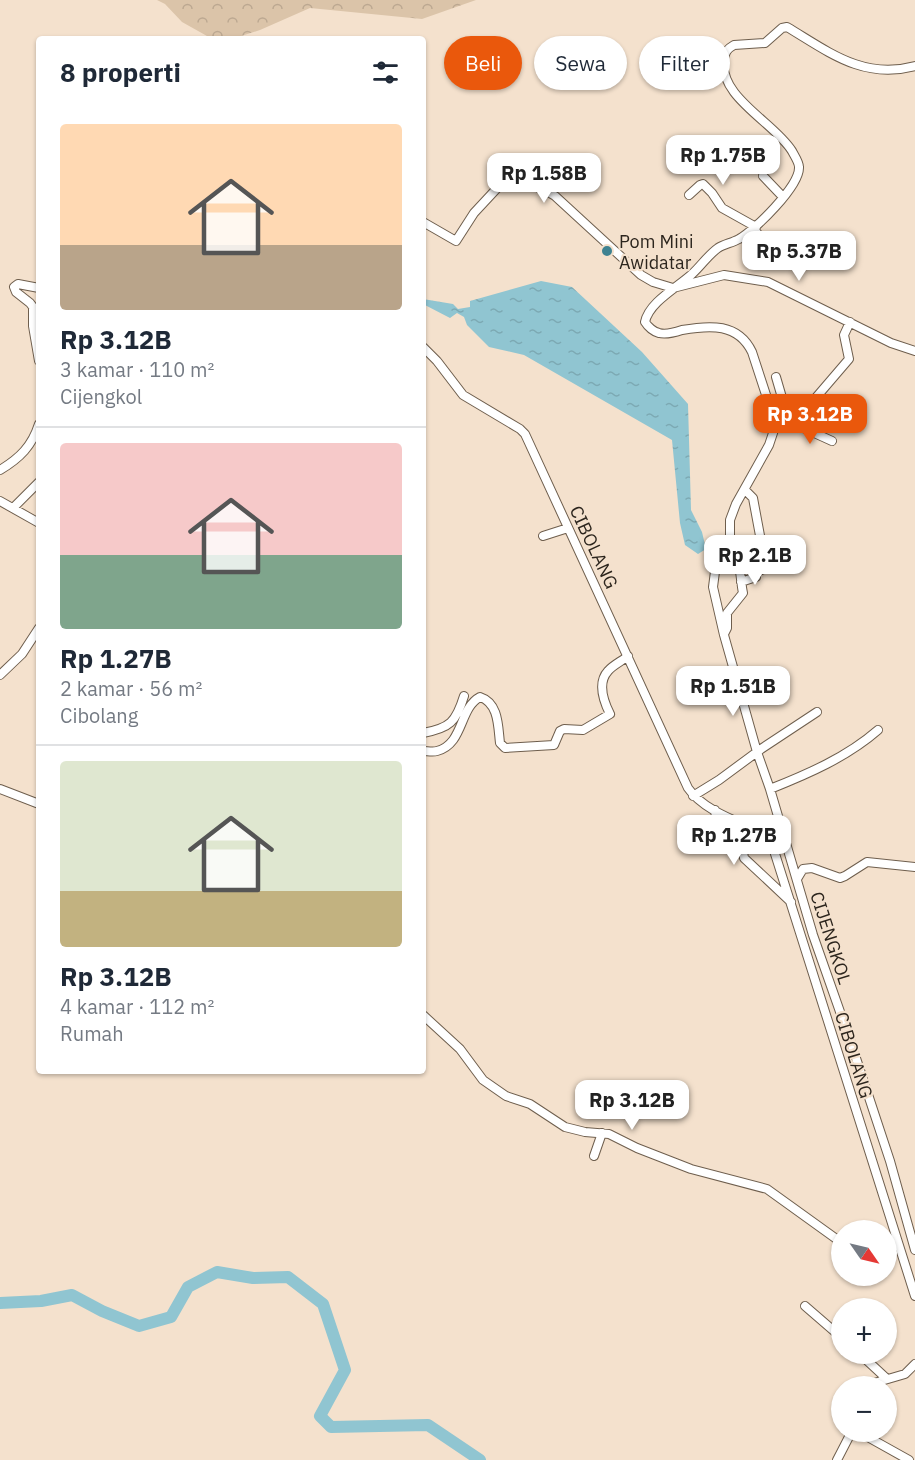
<!DOCTYPE html>
<html lang="id">
<head>
<meta charset="utf-8">
<style>
  body { margin:0; font-family:"IBM Plex Sans",sans-serif; background:#f6f6f7; color:#1f2937; height:100vh; display:flex; flex-direction:column; font-size:22px; white-space:nowrap }
  * { box-sizing:border-box; margin:0 }
  p { font-size:20px; color:#747a83 }
  .icon { flex:none; width:33px; height:33px; fill:none; stroke:currentColor; stroke-width:2; stroke-linecap:round; stroke-linejoin:round }
  .map { position:relative; flex:1; overflow:hidden }
  .side { position:absolute; left:36px; top:36px; width:390px; height:1038px; display:flex; flex-direction:column; background:#fff; border-radius:6px; box-shadow:0 2px 4px #0004 }
  .side>* { flex:none }
  .top-card { position:absolute; left:444px; top:36px; width:381px; height:54px; display:flex; gap:12px }
  .needle { width:39px; rotate:124deg }
  .fabs { position:absolute; left:831px; top:1220px; display:grid; gap:12px }
  .fabs a { display:grid; place-items:center; width:66px; height:66px; border-radius:50%; background:#fff; box-shadow:0 2px 4px #0004; font-size:30px }
  .price { position:absolute; translate:-50% -51px; padding:0 14px; border-radius:12px; background:#fff; color:#222; font-size:20px; line-height:39px; filter:drop-shadow(0 2px 3px #0008) }
  .price::after { content:''; position:absolute; left:50%; top:36px; width:18px; height:14px; margin-left:-9px; background:inherit; clip-path:polygon(0 0,100% 0,50% 100%) }
  .price.active { background:#ea580c; color:#fff }
  ul { padding:0; list-style:none }
  li { display:grid; align-content:center; gap:12px; height:318px; padding:0 24px }
  li+li { border-top:2px solid #e0e1e3 }
  li span { display:grid; place-items:center; height:186px; border-radius:6px; color:#555 }
  li>.icon { margin-inline-start:auto }
  span .icon { width:108px; height:108px; fill:#fffc; stroke-width:1 }
  li b { font-size:26px }
  h2 { display:flex; justify-content:space-between; align-items:center; height:72px; padding:0 24px; font-size:26px }
  .pill { padding:0 21px; border-radius:27px; background:#fff; box-shadow:0 2px 4px #0004; font-size:21px; line-height:54px }
  .pill.active { background:#ea580c; color:#fff }
  .map>svg:first-child { display:block }
</style>
</head>
<body>
<div class="map">
<svg width="915" height="1460" viewBox="0 0 915 1460">
  <defs>
    <pattern id="forest-crowns" width="20" height="18" patternUnits="userSpaceOnUse" patternTransform="scale(1.5)"><rect width="20" height="18" fill="#dbc4a9"/><path d="M2 6a3 3 0 1 1 6 0M12 15a3 3 0 1 1 6 0" fill="none" stroke="#bca891"/></pattern>
    <pattern id="water-ripples" width="26" height="14" patternUnits="userSpaceOnUse" patternTransform="scale(1.5)"><rect width="26" height="14" fill="#90c5d1"/><path d="M2 4q2-2 4 0t4 0M15 11q2-2 4 0t4 0" fill="none" stroke="#7ca9b3"/></pattern>
  </defs>
  <rect width="100%" height="100%" fill="#f4e1cd"/>
  <path fill="url(#forest-crowns)" d="M157,0H476L422,19L310,8L260,30L235,38L207,36L182,22L165,4Z"/>
  <path fill="url(#water-ripples)" d="M541,281L572,287L642,352L688,404L691,510L702,532L706,549L698,554L685,545L680,523L672,440L524,355L489,347L467,325L464,317L457,313L450,318L423,304V299L453,304L458,309L470,307V301Z"/>
  <g fill="none" stroke-linecap="round" stroke-linejoin="round">
    <path stroke="#90c5d1" stroke-width="12" d="M0,1303L41,1301L72,1295L102,1311L139,1326L171,1317L188,1287L217,1272L253,1278L288,1277L323,1304L345,1370L320,1416L331,1427L428,1425L480,1460"/>
    <defs>
      <path id="minor" d="M915,66C863,80 829,52 787,27L782,28L765,43L734,45C727,49 725,52 724,59C718,97 774,122 792,151C794,155 799,162 799,167C800,186 754,231 739,239C732,243 724,244 718,248C708,255 701,266 692,274C678,287 649,302 645,322C648,327 654,332 659,333C666,335 676,332 682,330C710,325 738,323 752,352L769,404L774,430L769,445L736,504L730,520V536L716,564L713,587L724,635L757,752L770,789L813,935L851,1043L890,1161L915,1250
        M763,176L783,197
        M689,195L700,185L703,184L712,193L722,208L756,227
        M423,222L456,241L474,213L501,184C517,178 541,187 555,196L641,275L653,282L673,288L724,275L768,282L891,343L915,351
        M754,229L761,238L771,261
        M39,288L18,284L14,287L16,292L30,303L33,307V326L39,361
        M423,347L437,361L463,395L520,429L525,434L688,788C704,811 737,821 762,833L770,838L915,1296
        M776,377L783,401L786,424
        M771,411L784,424L799,426L832,441
        M799,426L813,401L849,359L844,335L850,322
        M0,470C20,458 32,446 39,424
        M0,501L39,523
        M13,508L39,482
        M543,536L568,528
        M724,550C743,557 739,574 743,593L727,613V628L724,634
        M741,582L756,577V572L766,568L753,498L745,490
        M0,675L22,654L39,628
        M423,733C450,728 456,722 464,696
        M423,751C427,751 433,752 437,751C464,744 459,708 480,697C499,703 498,727 500,743L505,748L554,745L560,731L564,729L583,730L610,714C604,702 597,683 608,671C613,665 622,661 628,656
        M0,789L39,804
        M770,789C808,774 847,757 878,730
        M693,796L719,780L761,749L817,712
        M715,810L716,818L730,827L742,845L744,858L791,902
        M797,879L803,869L812,868L840,878L845,876L867,862L915,867
        M423,1015L460,1049L483,1080L506,1096L530,1104L565,1127L585,1132L609,1134L637,1148L691,1169L767,1189L842,1243
        M594,1156L602,1133
        M886,1255L897,1243
        M805,1306L842,1338
        M859,1353L887,1379
        M864,1386L905,1374L915,1364
        M857,1431L909,1460
        M837,1460L852,1431"/>
    </defs>
    <use href="#minor" stroke="#6e5e4d" stroke-width="10"/>
    <use href="#minor" stroke="#fff" stroke-width="8"/>
  </g>
  <circle fill="#3e8291" stroke="#f4e1cd" stroke-width="2" cx="607" cy="251" r="6"/>
  <g text-anchor="middle" dominant-baseline="central" stroke-width="4.5" stroke-linejoin="round" paint-order="stroke">
    <g font-size="18" fill="#2c251d" stroke="#f4e1cd" text-anchor="start">
      <text x="619" y="241">Pom Mini<tspan x="619" dy="21">Awidatar</tspan></text>
    </g>
    <g font-size="18" fill="#2c251d" stroke="#f4e1cd">
      <text transform="translate(594 547) rotate(65)">CIBOLANG</text>
      <text transform="translate(831 938) rotate(72)">CIJENGKOL</text>
      <text transform="translate(854 1055) rotate(73)">CIBOLANG</text>
    </g>
  </g>
</svg>
<div class="fabs">
<a><svg class="needle" viewBox="-14 -14 28 28"><path d="M0-13l5 13h-10z" fill="#e53935"/><path d="M0 13l5-13h-10z" fill="#747a83"/></svg></a>
<a>+</a>
<a>−</a>
</div>
<b class="price" style="left:723px;top:186px">Rp 1.75B</b>
<b class="price" style="left:544px;top:204px">Rp 1.58B</b>
<b class="price" style="left:799px;top:282px">Rp 5.37B</b>
<b class="price active" style="left:810px;top:445px">Rp 3.12B</b>
<b class="price" style="left:755px;top:586px">Rp 2.1B</b>
<b class="price" style="left:733px;top:717px">Rp 1.51B</b>
<b class="price" style="left:734px;top:866px">Rp 1.27B</b>
<b class="price" style="left:632px;top:1131px">Rp 3.12B</b>
<div class="top-card">
<a class="pill active">Beli</a>
<a class="pill">Sewa</a>
<a class="pill">Filter</a>
</div>
<section class="side">
<h2>8 properti<svg class="icon" aria-label="filters" viewBox="0 0 24 24"><path d="M4 7h16M4 17h16"/><circle cx="9" cy="7" r="2"/><circle cx="15" cy="17" r="2"/></svg></h2>
<ul>
<li><span style="background:linear-gradient(#ffd9b3 65%,#b9a48a 0)"><svg class="icon" aria-label="home" viewBox="0 0 24 24"><path d="M3 11l9-7 9 7M6 9v11h12V9"/></svg></span><div><b>Rp 3.12B</b><p>3 kamar · 110 m²</p><p>Cijengkol</p></div></li>
<li><span style="background:linear-gradient(#f6c9c9 60%,#7fa58c 0)"><svg class="icon" aria-label="home" viewBox="0 0 24 24"><path d="M3 11l9-7 9 7M6 9v11h12V9"/></svg></span><div><b>Rp 1.27B</b><p>2 kamar · 56 m²</p><p>Cibolang</p></div></li>
<li><span style="background:linear-gradient(#dfe7d0 70%,#c2b280 0)"><svg class="icon" aria-label="home" viewBox="0 0 24 24"><path d="M3 11l9-7 9 7M6 9v11h12V9"/></svg></span><div><b>Rp 3.12B</b><p>4 kamar · 112 m²</p><p>Rumah</p></div></li>
</ul>
</section>
</div>
</body>
</html>
